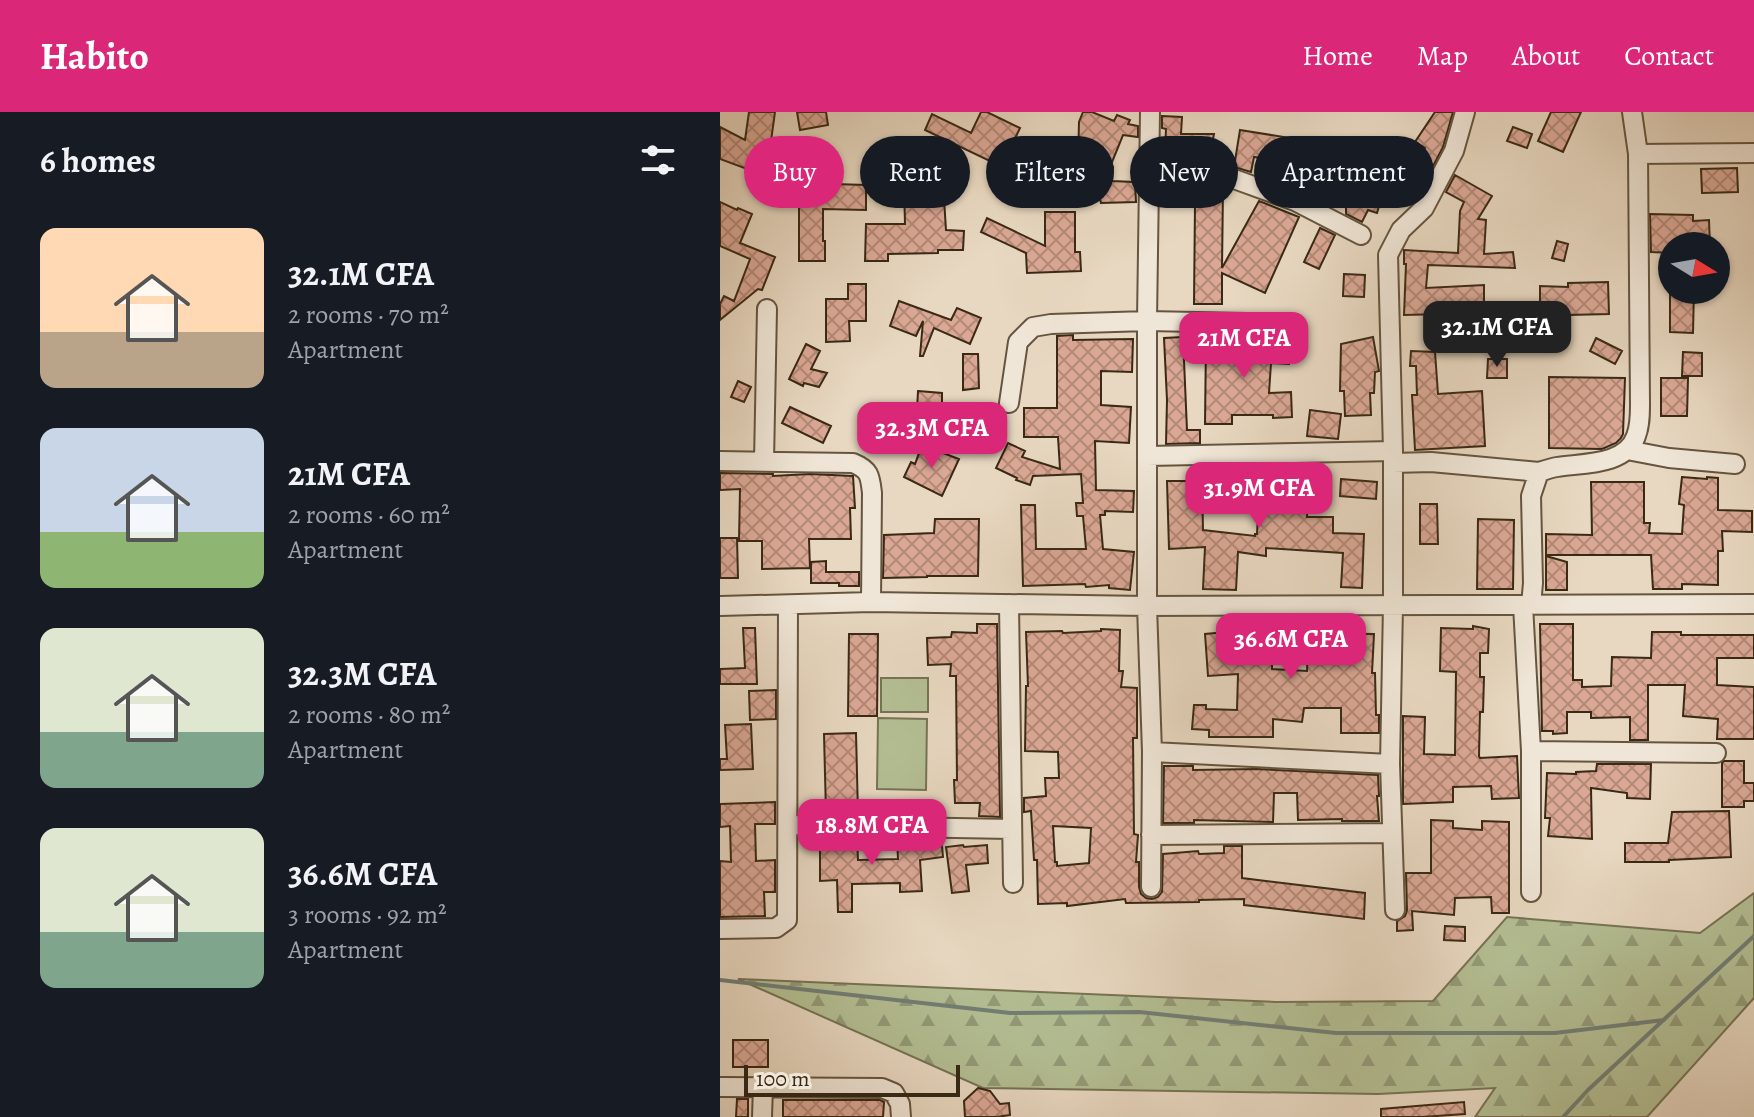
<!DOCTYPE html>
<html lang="en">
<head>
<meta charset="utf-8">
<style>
  body { margin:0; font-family:Alegreya,serif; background:#20242c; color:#f1f3f6; height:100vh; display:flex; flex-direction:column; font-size:30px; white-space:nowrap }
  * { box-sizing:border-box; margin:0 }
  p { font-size:26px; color:#9ea1a6 }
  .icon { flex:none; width:44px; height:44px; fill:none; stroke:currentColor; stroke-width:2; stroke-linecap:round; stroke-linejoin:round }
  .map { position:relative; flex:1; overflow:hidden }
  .details { display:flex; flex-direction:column; background:#171b24; width:720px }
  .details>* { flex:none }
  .banner { position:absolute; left:24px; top:24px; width:760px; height:72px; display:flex; gap:16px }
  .needle { width:52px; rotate:101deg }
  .buttons { position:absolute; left:938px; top:120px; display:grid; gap:16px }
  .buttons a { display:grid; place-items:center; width:72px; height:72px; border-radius:50%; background:#171b24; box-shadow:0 2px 6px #0004; font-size:40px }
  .scale { position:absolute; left:24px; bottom:20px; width:216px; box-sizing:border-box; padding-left:8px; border:4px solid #392915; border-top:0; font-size:22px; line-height:28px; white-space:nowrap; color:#392915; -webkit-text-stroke:6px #f0e6d7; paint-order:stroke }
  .price { position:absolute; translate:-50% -68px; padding:0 18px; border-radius:16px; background:#db2777; color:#fff; font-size:26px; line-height:52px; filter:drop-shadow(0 2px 4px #0008) }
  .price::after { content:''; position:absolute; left:50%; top:48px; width:24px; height:18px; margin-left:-12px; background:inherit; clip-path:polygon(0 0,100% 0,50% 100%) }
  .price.active { background:#222; color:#fff }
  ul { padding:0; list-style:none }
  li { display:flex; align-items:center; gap:24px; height:200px; padding:0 40px }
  li span { display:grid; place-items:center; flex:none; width:224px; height:160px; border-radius:16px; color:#555 }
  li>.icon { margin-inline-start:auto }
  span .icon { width:96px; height:96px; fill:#fffc; stroke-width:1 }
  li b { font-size:34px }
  h2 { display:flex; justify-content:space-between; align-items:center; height:96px; padding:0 40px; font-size:34px }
  .chip { padding:0 28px; border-radius:36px; background:#171b24; box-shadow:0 2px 6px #0004; font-size:28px; line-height:72px }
  .chip.active { background:#db2777; color:#fff }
  header { display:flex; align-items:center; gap:48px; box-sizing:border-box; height:112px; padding:0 40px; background:#db2777; color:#fff }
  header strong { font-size:38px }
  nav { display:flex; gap:44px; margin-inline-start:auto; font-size:28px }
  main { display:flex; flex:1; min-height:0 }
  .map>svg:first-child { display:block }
</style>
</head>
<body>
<header>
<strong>Habito</strong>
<nav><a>Home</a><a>Map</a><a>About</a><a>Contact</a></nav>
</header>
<main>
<section class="details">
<h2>6 homes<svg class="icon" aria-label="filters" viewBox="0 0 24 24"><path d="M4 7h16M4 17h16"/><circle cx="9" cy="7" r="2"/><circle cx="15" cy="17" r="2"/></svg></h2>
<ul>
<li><span style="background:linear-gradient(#ffd9b3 65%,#b9a48a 0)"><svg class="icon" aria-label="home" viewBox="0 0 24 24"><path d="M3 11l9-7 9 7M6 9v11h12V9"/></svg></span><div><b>32.1M CFA</b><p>2 rooms · 70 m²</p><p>Apartment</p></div></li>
<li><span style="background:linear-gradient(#c9d6e8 65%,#8fb573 0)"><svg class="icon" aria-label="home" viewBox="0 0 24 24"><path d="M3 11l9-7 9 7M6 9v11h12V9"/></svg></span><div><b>21M CFA</b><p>2 rooms · 60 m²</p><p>Apartment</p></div></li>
<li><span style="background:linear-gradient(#dfe7d0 65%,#7fa58c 0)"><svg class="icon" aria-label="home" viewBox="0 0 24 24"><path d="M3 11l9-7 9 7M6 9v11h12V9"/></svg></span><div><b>32.3M CFA</b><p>2 rooms · 80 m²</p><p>Apartment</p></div></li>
<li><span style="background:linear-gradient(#dfe7d0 65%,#7fa58c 0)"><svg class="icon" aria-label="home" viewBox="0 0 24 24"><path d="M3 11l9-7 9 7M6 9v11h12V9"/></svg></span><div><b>36.6M CFA</b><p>3 rooms · 92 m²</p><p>Apartment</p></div></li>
</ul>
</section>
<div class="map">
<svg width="1034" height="1005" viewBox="0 0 1034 1005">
  <defs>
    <pattern id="forest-firs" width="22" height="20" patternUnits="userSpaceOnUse" patternTransform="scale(2)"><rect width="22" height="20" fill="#b4bf94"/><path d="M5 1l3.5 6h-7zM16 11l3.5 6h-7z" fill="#939b78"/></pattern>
    <pattern id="building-cross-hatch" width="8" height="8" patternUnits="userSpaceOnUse" patternTransform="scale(2)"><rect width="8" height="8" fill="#dba895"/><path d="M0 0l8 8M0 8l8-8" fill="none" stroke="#b38978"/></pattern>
  </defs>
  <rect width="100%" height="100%" fill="#e8d8c1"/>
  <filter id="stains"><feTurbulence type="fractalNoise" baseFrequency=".0025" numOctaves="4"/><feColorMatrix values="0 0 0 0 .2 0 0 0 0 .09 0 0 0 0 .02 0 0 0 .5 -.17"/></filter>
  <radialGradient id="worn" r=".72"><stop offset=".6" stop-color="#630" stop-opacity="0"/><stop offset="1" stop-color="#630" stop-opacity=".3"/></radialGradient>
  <path fill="url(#forest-firs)" stroke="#767454" stroke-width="2" d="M1034,781V886L927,1005H755L775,976L658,982L263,976L18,867L556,890L713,889L787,805L980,821Z"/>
  <path fill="#b4bf94" stroke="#767454" stroke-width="2" d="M161,566H208V600H161Z
    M158,606L207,607L206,678L157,677Z"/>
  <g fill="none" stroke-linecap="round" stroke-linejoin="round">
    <path stroke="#727f76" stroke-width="4" d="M0,868L290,901L419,900L616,921H835L944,908
      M843,1005L868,978L1034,824"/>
  </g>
  <path fill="url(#building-cross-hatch)" stroke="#392915" stroke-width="2" fill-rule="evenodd" d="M29,0H55L51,29L61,32L58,45L54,44L46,64L0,47V15L25,28Z
    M77,0H106L108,13L80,18Z
    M261,0H267L300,16L289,39L316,52L326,30L342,38L344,34L356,39L336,79L321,72L320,74L309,69L310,68L205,18L212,2L251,21Z
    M363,0H372L394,9L397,3L410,8L408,12L418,14V25L403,23L390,55H393L392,69L415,70L416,90L381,91L380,87H357L359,10Z
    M715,0H733L723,35L698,83L660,61L666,59L660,51L670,43H675L691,64L705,36L695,30Z
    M831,0H861L843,40L818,29Z
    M442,4L462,5L461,22H494L489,47L445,42L446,17L442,16Z
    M793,15L812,22L807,36L787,29Z
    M520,18L570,26L566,50L534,45L531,60L514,55Z
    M1017,56L1018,80L982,81L981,57Z
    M735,63L772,84L758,107L766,108L764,142L793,140L795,156L708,153L706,176L764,173V203L741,204L740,240H725L726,202L684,203L686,152H684V138L738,141L740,99L744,90L726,80Z
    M79,71L146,73V98L103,97V129H105V149H79Z
    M223,71L226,118L244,119L243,138H218V141L168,142V149H145L146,112H185L184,73Z
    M445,72L489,74L503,77L502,156L539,89L579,105L545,181L502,161V192H474L475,92L444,90Z
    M633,77L660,91L657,101L648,98L642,110L626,102V92Z
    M0,90L17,98L18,96L32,102L20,131L55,145L42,178L38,177L0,208V192L4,184L14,189L30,147L0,134Z
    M325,100H355V140H360L361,159L307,161L306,141L261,120L267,106L325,134Z
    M930,102L973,103V109L989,108L990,134H952V141L931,140Z
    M600,116L615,123L599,157L584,150Z
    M837,129L848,132L844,149L832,146Z
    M624,162L645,163L644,185L623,184Z
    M888,170L889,202L848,203L820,201V174L848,175V171Z
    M128,172H146V209H129L130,229L106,230V187H128Z
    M950,178H974L973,221L950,220Z
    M179,189L231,208L237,196L261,206L250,232L214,216L203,244H200L203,209L196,224L170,214Z
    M353,223V228L413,227L412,260L381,259V293L411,295L409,331L375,329L376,378L414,379L413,400L385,399V403H380L383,437L414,440L410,478L389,476V473L366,475L365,472L303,474L301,393H315L316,437H366L363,404H357L356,391H363L361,362L313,364L310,373L296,368L297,366L276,356L288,331L305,339L302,345L340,357L338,325H304V296H337V224Z
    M463,225L467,318H480V331L446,332L447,288L444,226Z
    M653,225L659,259L655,260L654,281H650L651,303L625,304L624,279H620L621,232Z
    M517,226L550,227V231H569V252L551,251L549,281L571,280L572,305L553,306V303H512V312H485L486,228H517Z
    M876,226L902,239L895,252L870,239Z
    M86,232L100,239L91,257L107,261L99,275L84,271L83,274L69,267Z
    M691,239L715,240L718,282L762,279L765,334L695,338L692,283H697L696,254H690Z
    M963,240L982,241V264H962Z
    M243,242H258L259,276L243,278Z
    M768,247H787V266H767Z
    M829,265L905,266L903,322L901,326L896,331L882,337L829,336Z
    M941,266H968L967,304H941Z
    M18,269L31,275L24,290L11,285Z
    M198,279L222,281V298H197Z
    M70,295L111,314L103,331L62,311Z
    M590,298L621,302L618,327L587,324Z
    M202,333L239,347L222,384L184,365L191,350L195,352Z
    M0,361L53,362V364L90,362L133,364L135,396H130L131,427H89L90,456L42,457V429H19L20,377L0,378Z
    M962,365L987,367V365L998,366V398L1032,399V420L1002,419L1003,439H998V473L962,472V477H933L931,443H826V422L872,423L871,370H924V411H930L929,421L962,422L964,393L959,392Z
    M517,366L589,368L587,405H613V421L644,422L642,476L621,475L623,441L546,436V444L518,440L516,478L483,477L485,435L449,437L447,369H482L483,418L535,424V422H537L539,384L516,383Z
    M621,367L657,370L656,387L620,384Z
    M700,392H717L718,432H700Z
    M215,407H259L258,464H207V465L163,466L164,423L214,421Z
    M758,407L794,408L793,477H757Z
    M0,426H17L18,466H0Z
    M826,444L847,450V478H826Z
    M106,449V460H139V474H119V471H91V450Z
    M257,512H277L280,705L259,704L260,691H235L234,668H237L236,564H230L231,552L208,553L207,526L231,525L232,520L257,521Z
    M820,512H853V568H862V575L891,574L892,545L931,546L932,520H961V523H1034V546H997V573L1034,575V627H997L998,607L963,604L965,573H928V628H910V605L871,606V600H847V621L833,622V619H822Z
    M753,514L769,517L768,541H760V565H764L763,600H760L759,644L760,646L797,644L799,686L772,687L771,674L733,675V690L683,692V604L705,605L704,642L735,643L736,560L720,559L721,516L753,517Z
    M23,516H35L37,572H0V557L25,556Z
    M381,517L400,518L399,559H403L401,575L417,576V626H413L414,722L418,723L416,750H419V775L421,782L426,786L432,787L438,785L442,780L443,742L478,739L479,742L504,741V734H522V766L645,781L644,807L524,793V787L479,788V790L406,791L405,787L347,794V791L318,792L317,748H314L311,699L304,700V686L326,684L325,666H339L338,640L305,639L306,574H308L306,520L342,519L343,521L381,519ZM333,714L371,716L369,751L337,754V750H335Z
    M519,519H531V522L576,519V521L654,522L652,561H655L656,603H659V621H621V596H584L582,610L553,607V625H489V618L472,617L474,593H486V597L517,598L518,562L488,564L485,522ZM588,533L587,559L552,557V535Z
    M129,522H158L157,604H128Z
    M56,578V607L30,608L29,579Z
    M31,612L33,657L0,658V647H7L5,613Z
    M136,621L138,702H106L104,622Z
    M1004,649H1024V671H1034V689H1024V695H1002V651Z
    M877,652H931L930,687L907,686V681L871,676L872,727L828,724L830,706H825L827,661L856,662V660L876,659Z
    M444,654H473V658L537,657L658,663L659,684H657L659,709H622V707L578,708L577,681H554L553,710L474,708V711H443Z
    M172,688L200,690V703H172Z
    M55,690V712H35L36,749L55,748V780H44L45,804L0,805V749L11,750L10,714L0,715V692Z
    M1009,699L1011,745L949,748V750H905V731H948L952,700Z
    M711,708L733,709V716L762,718V709L789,710V801H772L771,785L735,786L734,803L692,799L693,818L677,819V809L685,804L687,798L686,761H711Z
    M107,726H137L138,748L178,747L177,727H199L200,736L222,734L223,745L200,748L202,779L180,780V771L132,772V800H118L117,768L100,769V727Z
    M243,733L244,735L267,733L268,751L246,753L249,779L232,781L226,735Z
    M725,814L745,815V829L724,828Z
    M13,928H48V955H13Z
    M258,976L270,979L280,992L289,991L290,1003L277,1005H245L244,989Z
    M17,987H28V1005H16Z
    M63,988H160L164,990L163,1005H63Z
    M744,990L745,1002L702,1005H661V997Z"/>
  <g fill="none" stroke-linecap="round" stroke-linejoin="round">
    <defs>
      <path id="minor" d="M430,0L427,209V494L432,640L431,775
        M912,0L918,42L1034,41
        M431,52L469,57L514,67L575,89L641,123
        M289,291L298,230L313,215L331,212L427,209L575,212
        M907,338L949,346L1015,352
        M428,344L673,339
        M0,349L133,351C150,358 150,364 152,381L151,490
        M44,349L47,197
        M673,351L711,350L819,360
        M289,492L293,771
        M803,493L811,639L996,641
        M811,493L813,471L811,384L819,360C825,358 831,356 837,355C861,351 906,354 916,324C920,314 920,303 920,293L918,42
        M0,494L151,490L427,494L1034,492
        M811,639V780
        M432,640L670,652
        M68,713L291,717
        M431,723L672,721
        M675,798L670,652L673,493V339L668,143L681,118L704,96L734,39L745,0
        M0,817L56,816L67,808L68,493
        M0,975L162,976L174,981L180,992L181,1005
        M42,1005L43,975"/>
    </defs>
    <use href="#minor" stroke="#655540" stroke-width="22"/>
    <use href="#minor" stroke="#f0e6d7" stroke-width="18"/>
  </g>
  <rect width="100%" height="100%" filter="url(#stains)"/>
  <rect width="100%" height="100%" fill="url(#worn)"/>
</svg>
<div class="buttons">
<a><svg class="needle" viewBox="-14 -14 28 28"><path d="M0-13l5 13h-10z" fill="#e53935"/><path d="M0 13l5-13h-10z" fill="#9ea1a6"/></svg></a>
</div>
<div class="scale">100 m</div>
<b class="price active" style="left:777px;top:257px">32.1M CFA</b>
<b class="price" style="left:524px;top:268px">21M CFA</b>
<b class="price" style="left:212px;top:358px">32.3M CFA</b>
<b class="price" style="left:539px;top:418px">31.9M CFA</b>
<b class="price" style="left:571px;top:569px">36.6M CFA</b>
<b class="price" style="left:152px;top:755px">18.8M CFA</b>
<div class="banner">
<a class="chip active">Buy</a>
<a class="chip">Rent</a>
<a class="chip">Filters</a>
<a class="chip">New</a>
<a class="chip">Apartment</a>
</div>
</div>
</main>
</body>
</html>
